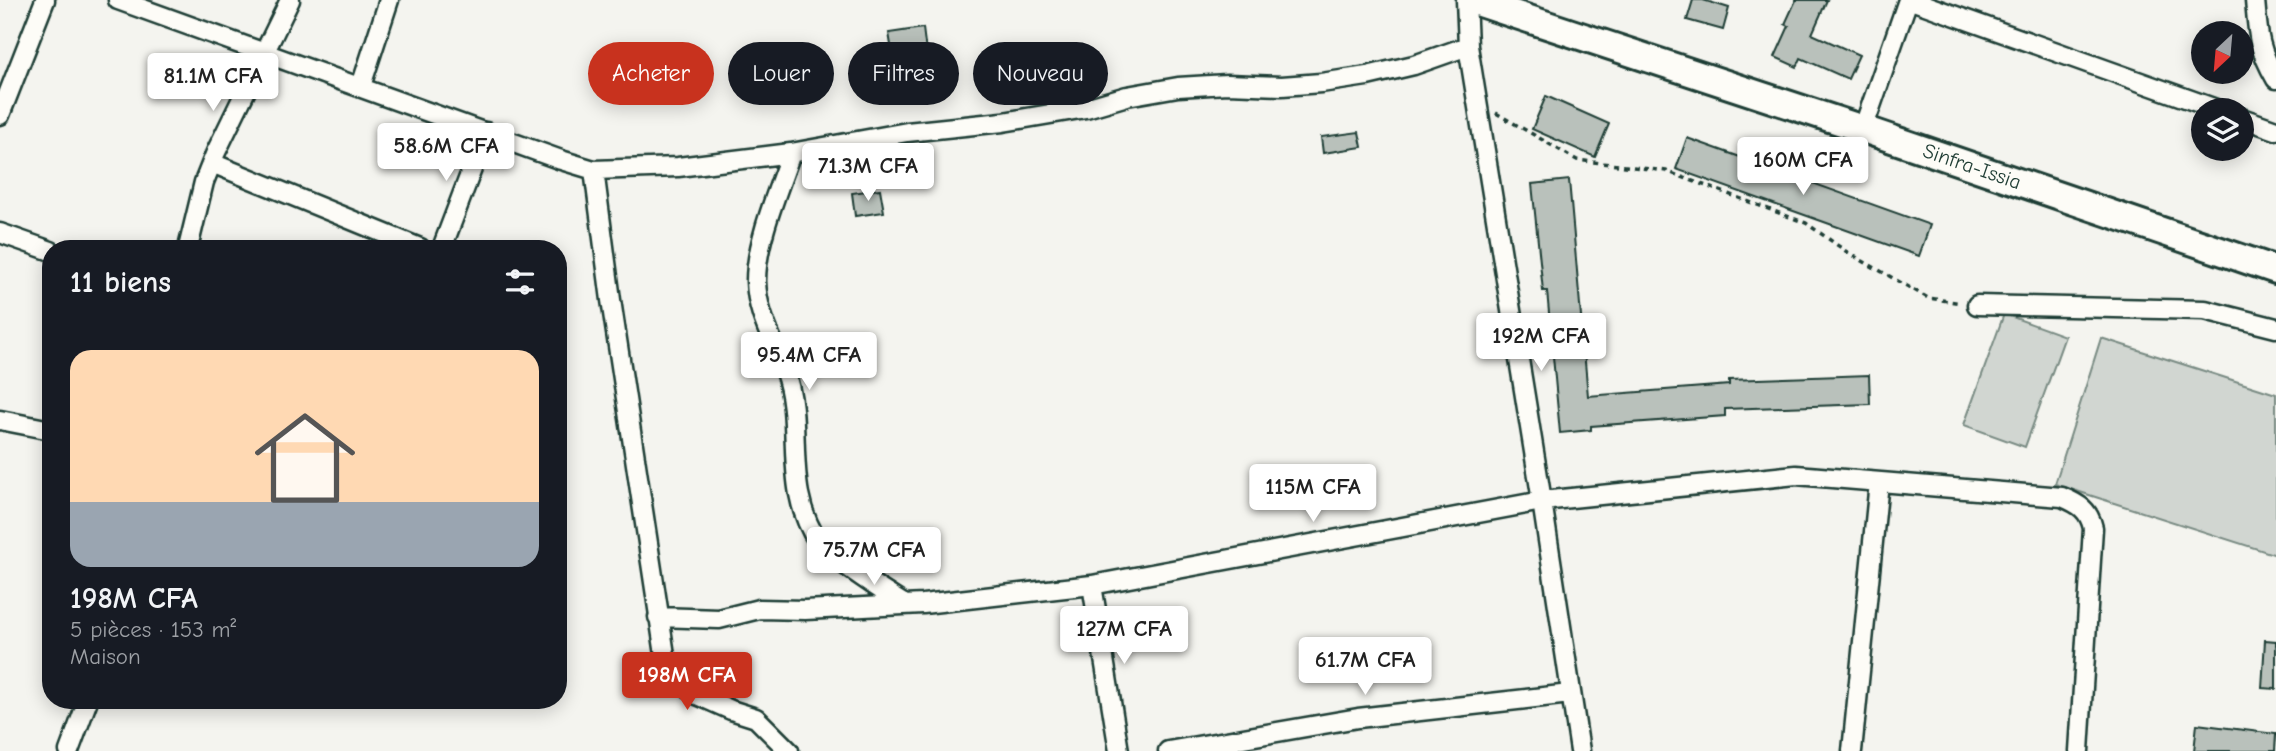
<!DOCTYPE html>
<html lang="fr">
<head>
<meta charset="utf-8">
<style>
  body { margin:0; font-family:"Comic Neue",sans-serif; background:#242831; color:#f1f3f6; height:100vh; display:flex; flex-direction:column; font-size:26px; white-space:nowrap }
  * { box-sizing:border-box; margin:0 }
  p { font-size:23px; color:#9ea1a6 }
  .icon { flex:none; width:38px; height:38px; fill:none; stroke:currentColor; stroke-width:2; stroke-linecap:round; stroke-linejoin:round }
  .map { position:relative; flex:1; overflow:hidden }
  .drawer { position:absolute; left:42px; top:240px; width:525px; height:469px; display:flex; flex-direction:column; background:#171b24; border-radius:28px; box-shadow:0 4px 18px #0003 }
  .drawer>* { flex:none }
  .guide { position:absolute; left:588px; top:42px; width:665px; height:63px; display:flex; gap:14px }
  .needle { width:46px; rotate:206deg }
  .fabs { position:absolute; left:2191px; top:21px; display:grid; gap:14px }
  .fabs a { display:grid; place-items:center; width:63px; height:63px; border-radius:50%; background:#171b24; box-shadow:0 4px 18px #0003; font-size:35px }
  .price { position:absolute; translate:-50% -60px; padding:0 16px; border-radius:7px; background:#fff; color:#222; font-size:23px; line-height:46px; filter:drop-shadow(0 2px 4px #0008) }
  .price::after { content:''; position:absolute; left:50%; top:42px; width:21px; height:16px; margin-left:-10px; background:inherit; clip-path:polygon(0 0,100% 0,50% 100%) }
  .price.on { background:#c8321e; color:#fff }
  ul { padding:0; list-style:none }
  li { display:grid; align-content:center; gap:14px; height:371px; padding:0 28px }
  li span { display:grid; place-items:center; height:217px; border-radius:21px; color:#555 }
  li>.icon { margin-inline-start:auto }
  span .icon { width:126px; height:126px; fill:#fffc; stroke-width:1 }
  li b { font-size:30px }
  h2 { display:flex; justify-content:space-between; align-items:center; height:84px; padding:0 28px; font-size:30px }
  .tag { padding:0 24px; border-radius:32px; background:#171b24; box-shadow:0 4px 18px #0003; font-size:24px; line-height:63px }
  .tag.on { background:#c8321e; color:#fff }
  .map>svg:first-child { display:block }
</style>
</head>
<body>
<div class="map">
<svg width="2276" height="751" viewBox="0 0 2276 751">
  <rect width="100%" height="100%" fill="#f4f4ef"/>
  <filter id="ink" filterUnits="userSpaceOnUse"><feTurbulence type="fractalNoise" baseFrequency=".0143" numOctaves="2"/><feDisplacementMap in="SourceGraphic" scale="14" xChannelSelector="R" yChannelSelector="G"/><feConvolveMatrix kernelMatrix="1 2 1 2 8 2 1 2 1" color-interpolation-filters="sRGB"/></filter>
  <g filter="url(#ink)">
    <path fill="#d1d6d1" stroke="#788a82" stroke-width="2" d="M2004,314L2065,336L2025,447L1964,425Z
      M2101,338L2276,394V555L2055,484Z"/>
    <path fill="#b9c1bb" stroke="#1f3d34" stroke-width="2" d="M1693,0H1703L1729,8L1723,30L1687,20Z
      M1796,0H1827L1812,34L1859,55L1848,79L1801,58L1797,67L1775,57L1789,26L1785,24Z
      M923,28L926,52L893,57L889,33Z
      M1546,96L1609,124L1595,157L1532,129Z
      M1359,132L1362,147L1323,153L1321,137Z
      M1687,138L1930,225L1919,256L1676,169Z
      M1569,180L1588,396L1729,385V380L1869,375L1870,404L1725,409V416L1591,426V430L1560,433L1547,291H1543L1532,184Z
      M880,189L884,212L855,216L852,193Z
      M2265,640L2276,641V689L2262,688Z
      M2197,724L2276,734L2275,751H2194Z"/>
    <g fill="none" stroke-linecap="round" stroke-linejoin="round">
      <defs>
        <path id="street" d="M118,0L561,160L594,170L678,167L791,153L907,132L1003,122L1086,108L1127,96L1178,87L1227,84L1282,86L1321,83L1367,76L1414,65L1468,46
          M1466,0L1468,46L1542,501L1580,751
          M1911,0L2219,110
          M2255,0C2258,35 2258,48 2276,79
          M361,86L389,0
          M0,115L45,0
          M2242,118L2276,130
          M1863,129L1908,0
          M791,153C778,190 756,242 756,281C757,315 774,341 785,372C805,427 781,488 819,543C823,548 830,552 835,557C857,575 881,590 905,605
          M212,163L420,248
          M594,170L611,300L667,668L697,695L731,710L756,718L789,751
          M0,233L51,251
          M188,248L204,182L216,152L290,0
          M442,248L486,132
          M1977,305L2205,310L2276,328
          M0,420L51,430
          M1092,585L1119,751
          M658,617L719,619L759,609L805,610L923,604L1092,585L1542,501L1796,475L2062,497C2079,504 2089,510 2093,528L2079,751
          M69,751L88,700
          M1168,751L1358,718L1570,694
          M1852,751L1879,482"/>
        <g id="secondary">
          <path id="s1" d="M1471,0L1863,129L2276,270"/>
        </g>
      </defs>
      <use href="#street" stroke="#1f3d34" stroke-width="23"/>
      <use href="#secondary" stroke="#1f3d34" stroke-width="32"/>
      <path stroke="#1f3d34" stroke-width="3.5" stroke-dasharray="5 5" stroke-linecap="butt" d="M1496,113L1577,160L1666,171L1806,223L1847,252L1928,298L1961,303"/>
      <use href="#street" stroke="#fdfcf7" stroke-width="18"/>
      <use href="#secondary" stroke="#fdfcf7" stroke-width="26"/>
    </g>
  </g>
  <g text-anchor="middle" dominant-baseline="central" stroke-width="5" stroke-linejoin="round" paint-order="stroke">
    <g font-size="21" fill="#1f3d34" stroke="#fdfcf7">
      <text stroke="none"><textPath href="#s1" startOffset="528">Sinfra-Issia</textPath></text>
    </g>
  </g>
</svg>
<div class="fabs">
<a><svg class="needle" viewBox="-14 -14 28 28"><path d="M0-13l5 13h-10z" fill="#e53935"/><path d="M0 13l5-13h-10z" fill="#9ea1a6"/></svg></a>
<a><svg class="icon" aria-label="layers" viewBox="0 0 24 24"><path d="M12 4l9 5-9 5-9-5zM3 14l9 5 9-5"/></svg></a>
</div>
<b class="price" style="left:213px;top:113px">81.1M CFA</b>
<b class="price" style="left:446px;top:183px">58.6M CFA</b>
<b class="price" style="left:1803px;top:197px">160M CFA</b>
<b class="price" style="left:868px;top:203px">71.3M CFA</b>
<b class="price" style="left:1541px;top:373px">192M CFA</b>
<b class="price" style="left:809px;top:392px">95.4M CFA</b>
<b class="price" style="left:1313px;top:524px">115M CFA</b>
<b class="price" style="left:874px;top:587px">75.7M CFA</b>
<b class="price" style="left:1124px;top:666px">127M CFA</b>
<b class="price" style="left:1365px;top:697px">61.7M CFA</b>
<b class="price on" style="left:687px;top:712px">198M CFA</b>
<div class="guide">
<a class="tag on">Acheter</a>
<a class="tag">Louer</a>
<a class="tag">Filtres</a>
<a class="tag">Nouveau</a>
</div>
<section class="drawer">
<h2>11 biens<svg class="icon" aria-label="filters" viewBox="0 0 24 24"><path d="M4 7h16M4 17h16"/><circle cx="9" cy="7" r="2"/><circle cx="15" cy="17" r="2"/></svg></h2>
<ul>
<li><span style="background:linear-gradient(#ffd9b3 70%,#9aa5b1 0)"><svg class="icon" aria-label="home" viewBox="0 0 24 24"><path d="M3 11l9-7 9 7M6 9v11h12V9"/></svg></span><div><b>198M CFA</b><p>5 pièces · 153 m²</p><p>Maison</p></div></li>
</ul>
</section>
</div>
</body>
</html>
